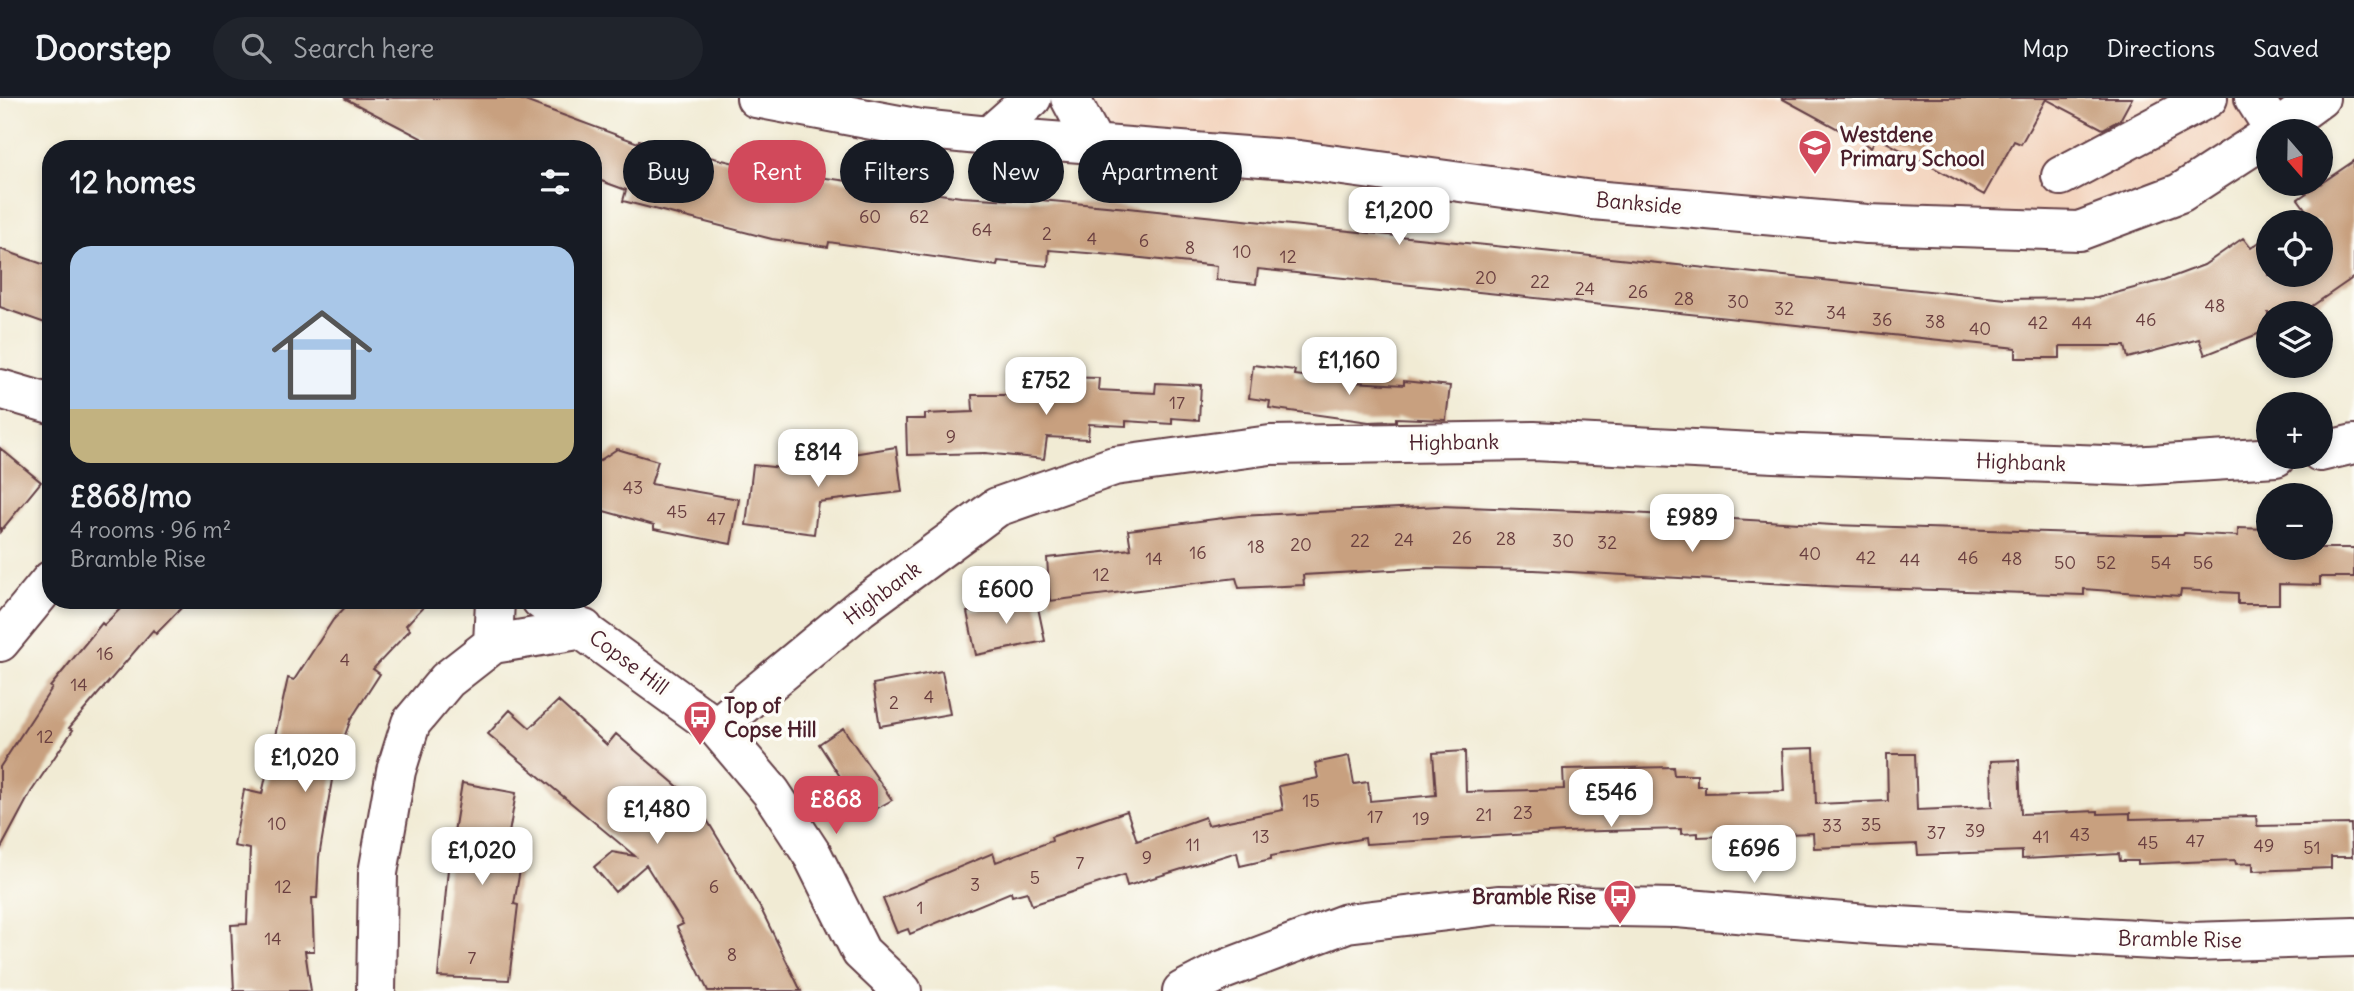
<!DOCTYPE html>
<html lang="en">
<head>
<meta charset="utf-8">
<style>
  body { margin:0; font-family:Delius,sans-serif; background:#20242c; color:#f1f3f6; height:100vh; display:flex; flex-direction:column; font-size:26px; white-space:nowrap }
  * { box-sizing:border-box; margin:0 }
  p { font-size:23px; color:#9ea1a6 }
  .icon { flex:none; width:38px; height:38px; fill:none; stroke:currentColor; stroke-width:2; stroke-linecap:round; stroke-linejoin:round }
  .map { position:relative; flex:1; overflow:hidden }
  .drawer { position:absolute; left:42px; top:42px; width:560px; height:469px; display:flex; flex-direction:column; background:#171b24; border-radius:28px; box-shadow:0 4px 10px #0003 }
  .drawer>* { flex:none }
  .top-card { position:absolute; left:623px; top:42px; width:665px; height:63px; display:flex; gap:14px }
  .needle { width:46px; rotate:160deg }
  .controls { position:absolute; left:2256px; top:21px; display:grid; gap:14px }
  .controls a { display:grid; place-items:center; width:77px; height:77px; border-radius:50%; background:#171b24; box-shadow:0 4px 10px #0003; font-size:35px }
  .price { position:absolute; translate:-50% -60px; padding:0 16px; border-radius:14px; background:#fff; color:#222; font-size:23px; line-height:46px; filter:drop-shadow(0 2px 4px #0008) }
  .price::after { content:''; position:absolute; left:50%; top:42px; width:21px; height:16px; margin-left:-10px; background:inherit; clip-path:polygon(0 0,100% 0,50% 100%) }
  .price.selected { background:#d1495b; color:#fff }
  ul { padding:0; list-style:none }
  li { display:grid; align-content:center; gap:14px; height:371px; padding:0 28px }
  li+li { border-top:2px solid #363941 }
  li span { display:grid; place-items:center; height:217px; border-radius:21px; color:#555 }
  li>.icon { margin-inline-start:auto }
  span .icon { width:126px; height:126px; fill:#fffc; stroke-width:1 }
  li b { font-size:30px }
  h2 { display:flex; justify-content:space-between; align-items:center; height:84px; padding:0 28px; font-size:30px }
  .pill { padding:0 24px; border-radius:32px; background:#171b24; box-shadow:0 4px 10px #0003; font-size:24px; line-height:63px }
  .pill.selected { background:#d1495b; color:#fff }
  header { display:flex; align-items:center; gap:42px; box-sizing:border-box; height:98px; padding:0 35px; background:#171b24; border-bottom:2px solid #363941 }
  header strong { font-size:33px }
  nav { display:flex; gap:38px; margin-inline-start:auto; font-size:24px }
  .search { width:490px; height:63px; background:#20242c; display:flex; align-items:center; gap:18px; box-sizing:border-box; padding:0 24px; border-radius:38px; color:#9ea1a6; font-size:26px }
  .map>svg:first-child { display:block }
</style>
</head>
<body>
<header>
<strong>Doorstep</strong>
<div class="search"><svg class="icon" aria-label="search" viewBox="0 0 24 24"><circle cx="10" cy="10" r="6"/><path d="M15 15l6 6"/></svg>Search here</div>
<nav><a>Map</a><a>Directions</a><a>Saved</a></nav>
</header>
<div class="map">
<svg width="2354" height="893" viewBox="0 0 2354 893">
  <rect width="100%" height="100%" fill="#fdfcf7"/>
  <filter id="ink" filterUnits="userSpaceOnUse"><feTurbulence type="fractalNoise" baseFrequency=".0143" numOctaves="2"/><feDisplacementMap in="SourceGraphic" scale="14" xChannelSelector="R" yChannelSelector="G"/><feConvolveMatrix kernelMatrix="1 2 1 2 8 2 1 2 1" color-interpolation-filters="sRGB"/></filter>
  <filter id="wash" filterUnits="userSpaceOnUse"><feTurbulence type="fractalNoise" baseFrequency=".00686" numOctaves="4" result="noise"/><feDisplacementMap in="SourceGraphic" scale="28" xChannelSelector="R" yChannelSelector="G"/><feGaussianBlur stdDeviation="1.57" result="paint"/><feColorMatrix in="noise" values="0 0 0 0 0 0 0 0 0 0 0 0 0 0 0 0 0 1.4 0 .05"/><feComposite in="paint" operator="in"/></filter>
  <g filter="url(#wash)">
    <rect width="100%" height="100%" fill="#f1ebd4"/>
    <path fill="#f3d4be" d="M1070,0H2275L2296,19L2079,133L1094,45Z"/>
    <g id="blocks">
      <path fill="#c8a07f" d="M344,0H517L638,45L639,42L797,80L798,76L961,99L1030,103V101L1128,110L2006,201L2097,200L2164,182L2204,167L2243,140L2251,150L2268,138V177H2320V124H2289L2306,112L2298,101L2354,63V179L2302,215H2268V232L2205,257L2199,241L2128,260L2125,248H2060V260H2016V250L1258,171L1256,186L1216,182L1217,168L1113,157L1049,152L1048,168L998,163L997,168L829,144L828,149L772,141L623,103L626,92L593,80V51H442Z
        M1781,0H2132L2120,22L2103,31L2046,1L2021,46L2014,43L1984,97L1877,39L1871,49Z
        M0,151L51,169V208L45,225L0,209Z
        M1253,267L1295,272L1294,277L1352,284L1404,287V283L1450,288L1446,322L1396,320V323L1369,324L1269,310L1270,303L1249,300Z
        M1059,279L1099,280L1098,292L1155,295L1156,285L1201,287L1199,322L1172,320V326L1126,323V328L1089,326L1088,341L1047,339L1044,361L985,355L907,357L906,321H925V316L973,314L972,297H1011L1012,285L1058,290Z
        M896,349L902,394L818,404L814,436L746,427L753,367L829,375L828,360Z
        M0,350L41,384L0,434Z
        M617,351L658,363L651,386L739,401L731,446L654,431V427L593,410V367Z
        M1440,408L1631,415L1833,427L2142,437H2183L2184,435L2238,438V430L2268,431V450H2354V479H2320V487L2279,486V506H2238V495L2181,492L2180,498L2084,491V497L1844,489L1534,472L1427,470L1303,477L1304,487L1239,490L1236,480L1050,503L1047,460L1131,451L1128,432L1239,418Z
        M1036,500L1045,543L976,557L967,514Z
        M123,502H189L156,536L153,532L69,630L73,632L31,694L0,752V669L52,590L50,589L102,525L104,527L126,505Z
        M352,502H430L406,527L410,532L373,571L380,576L351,621L335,664L319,759L317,800H312L314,853H305L311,893H234L231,827L247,826L250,751L234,748L244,692L262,696L288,580L294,582L333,522Z
        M942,573L950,616L880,628L873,586Z
        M558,603L607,647L616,636L696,704L761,811L801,893H708L677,829L683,826L646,767L615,794L594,769L612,754L635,758L488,636L510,612L530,630Z
        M843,630L892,702L865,717L819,646Z
        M1814,650L1816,706L1888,703L1887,656H1915L1917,712L1992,709L1991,663L2019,662L2021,716L2098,713V716L2130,715V721L2256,718L2257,728L2351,726L2352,759H2331V770L2253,773V765L2236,766L2235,762L2138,766V763H2120L2119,756L2022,761V753L1918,757L1917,746L1814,750L1813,735L1698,739V735L1681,736V731L1565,734L1366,746L1365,740L1271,758V761L1240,768L1237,754L1127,788L1124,777L1032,807L1027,794L1012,798L1011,794L910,836L908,831L897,835L883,801L993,755L996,764L1052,743L1051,739L1127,713L1137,743L1205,719L1208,727L1283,712L1279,688L1318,680L1315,665L1349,658L1354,686L1368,684L1370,703L1436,697L1433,655L1465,653L1466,694L1564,691L1563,671L1673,669L1674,677H1697V688H1705V695L1784,693L1782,651Z
        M462,685L516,695L509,735L526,738L514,806L518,807L509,882L438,879L448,771Z"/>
    </g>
  </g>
  <g filter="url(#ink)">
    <use href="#blocks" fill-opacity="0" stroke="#633e44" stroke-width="2"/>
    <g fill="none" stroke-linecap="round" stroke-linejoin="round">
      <defs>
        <path id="minor" d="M756,0L920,31L989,38L1032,0
          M1070,0L1094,45
          M2254,0L2275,33
          M2275,33L2320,0
          M989,38L1299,62L1593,102L1867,126L2079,133L2180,95L2268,38
          M2061,78L2208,0
          M0,291L51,306
          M2320,354L2354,346
          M541,502L716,629L771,694L813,758L861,854L902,893
          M0,544L51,482
          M493,546L584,531
          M716,629L860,510L997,409L1114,368L1270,347L1534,343L1774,355L2132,368L2276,359
          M376,893L378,775L396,673L411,625L447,582L493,546L495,502
          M1182,893L1223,872L1347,825L1498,807L1677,810L1879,827L2191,844L2354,839"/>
      </defs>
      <use href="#minor" stroke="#633e44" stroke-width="42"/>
      <use href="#minor" stroke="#fff" stroke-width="38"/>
    </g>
  </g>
  <defs>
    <symbol id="school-pin" viewBox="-11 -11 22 30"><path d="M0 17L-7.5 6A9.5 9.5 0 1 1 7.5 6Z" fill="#d1495b" stroke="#fdfcf7"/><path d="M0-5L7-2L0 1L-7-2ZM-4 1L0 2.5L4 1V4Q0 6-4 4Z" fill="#fff"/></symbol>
    <symbol id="bus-pin" viewBox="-11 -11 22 30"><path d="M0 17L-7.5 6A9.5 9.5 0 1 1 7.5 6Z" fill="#d1495b" stroke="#fdfcf7"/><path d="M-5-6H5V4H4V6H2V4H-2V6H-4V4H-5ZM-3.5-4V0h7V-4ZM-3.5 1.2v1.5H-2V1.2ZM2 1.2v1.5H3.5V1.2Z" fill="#fff"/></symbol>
  </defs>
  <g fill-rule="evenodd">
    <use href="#school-pin" x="1796" y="29" width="38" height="52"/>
    <use href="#bus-pin" x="681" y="600" width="38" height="52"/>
    <use href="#bus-pin" x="1601" y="779" width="38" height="52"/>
  </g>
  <g text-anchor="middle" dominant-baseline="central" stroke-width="7" stroke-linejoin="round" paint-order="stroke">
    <g font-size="18" fill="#6a3f40">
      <text x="870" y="118">60</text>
      <text x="919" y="118">62</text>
      <text x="982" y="131">64</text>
      <text x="1047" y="135">2</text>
      <text x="1092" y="140">4</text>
      <text x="1144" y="142">6</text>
      <text x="1190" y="149">8</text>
      <text x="1242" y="153">10</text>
      <text x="1288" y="158">12</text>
      <text x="1486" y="179">20</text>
      <text x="1540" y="183">22</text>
      <text x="1585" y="190">24</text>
      <text x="1638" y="193">26</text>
      <text x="1684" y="200">28</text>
      <text x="1738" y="203">30</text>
      <text x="2215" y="207">48</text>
      <text x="1784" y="210">32</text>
      <text x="1836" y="214">34</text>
      <text x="1882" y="221">36</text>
      <text x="2146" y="221">46</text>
      <text x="1935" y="223">38</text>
      <text x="2038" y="224">42</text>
      <text x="2082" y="224">44</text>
      <text x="1980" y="230">40</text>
      <text x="1177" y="304">17</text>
      <text x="951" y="338">9</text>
      <text x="633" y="389">43</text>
      <text x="677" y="413">45</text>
      <text x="716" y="420">47</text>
      <text x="1462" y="439">26</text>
      <text x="1506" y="440">28</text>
      <text x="1404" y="441">24</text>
      <text x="1360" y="442">22</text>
      <text x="1563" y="442">30</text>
      <text x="1607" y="444">32</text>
      <text x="1301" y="446">20</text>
      <text x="1256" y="448">18</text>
      <text x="1198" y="454">16</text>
      <text x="1810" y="455">40</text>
      <text x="1866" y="459">42</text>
      <text x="1968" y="459">46</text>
      <text x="1154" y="460">14</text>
      <text x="2012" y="460">48</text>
      <text x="1910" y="461">44</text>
      <text x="2065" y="464">50</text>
      <text x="2106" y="464">52</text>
      <text x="2161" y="464">54</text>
      <text x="2203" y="464">56</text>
      <text x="1101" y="476">12</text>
      <text x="105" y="555">16</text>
      <text x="345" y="561">4</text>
      <text x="79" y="586">14</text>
      <text x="929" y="598">4</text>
      <text x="894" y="604">2</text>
      <text x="45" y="638">12</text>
      <text x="1311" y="702">15</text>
      <text x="1523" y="714">23</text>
      <text x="1484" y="716">21</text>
      <text x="1375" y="718">17</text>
      <text x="1421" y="720">19</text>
      <text x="277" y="725">10</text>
      <text x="1871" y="726">35</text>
      <text x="1832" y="727">33</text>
      <text x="1975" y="732">39</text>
      <text x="1936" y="734">37</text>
      <text x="2080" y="736">43</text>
      <text x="1261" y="738">13</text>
      <text x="2041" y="738">41</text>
      <text x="2195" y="742">47</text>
      <text x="2148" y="744">45</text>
      <text x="1193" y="746">11</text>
      <text x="2264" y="747">49</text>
      <text x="2312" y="749">51</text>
      <text x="1147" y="759">9</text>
      <text x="1080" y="764">7</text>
      <text x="1035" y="779">5</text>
      <text x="975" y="786">3</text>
      <text x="283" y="788">12</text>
      <text x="714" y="788">6</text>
      <text x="920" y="809">1</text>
      <text x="273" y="840">14</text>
      <text x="732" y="856">8</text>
      <text x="472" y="859">7</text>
    </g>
    <g font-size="21" font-weight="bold" fill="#4a1f2b" stroke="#fdfcf7" text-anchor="start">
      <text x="1840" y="36">Westdene<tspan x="1840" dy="24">Primary School</tspan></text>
      <text x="724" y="607">Top of<tspan x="724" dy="24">Copse Hill</tspan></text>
      <text x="1596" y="798" text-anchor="end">Bramble Rise</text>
    </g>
    <g font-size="21" fill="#4a1f2b" stroke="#fdfcf7">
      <text transform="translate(1639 105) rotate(5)">Bankside</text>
      <text transform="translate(1454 344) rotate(-1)">Highbank</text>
      <text transform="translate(2021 364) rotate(2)">Highbank</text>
      <text transform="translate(882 495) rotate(-37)">Highbank</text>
      <text transform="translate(629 564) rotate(37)">Copse Hill</text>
      <text transform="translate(2180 841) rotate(1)">Bramble Rise</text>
    </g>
  </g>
</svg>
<div class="controls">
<a><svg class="needle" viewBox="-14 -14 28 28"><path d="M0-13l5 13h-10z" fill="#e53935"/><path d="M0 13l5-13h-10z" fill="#9ea1a6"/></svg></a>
<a><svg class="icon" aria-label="locate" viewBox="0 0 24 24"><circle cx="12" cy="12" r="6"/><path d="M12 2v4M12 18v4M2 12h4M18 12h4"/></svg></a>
<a><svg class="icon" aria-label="layers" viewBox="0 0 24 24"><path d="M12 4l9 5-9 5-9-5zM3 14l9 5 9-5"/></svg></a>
<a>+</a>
<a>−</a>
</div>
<b class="price" style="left:1399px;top:149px">£1,200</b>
<b class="price" style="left:1349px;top:299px">£1,160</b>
<b class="price" style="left:1046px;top:319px">£752</b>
<b class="price" style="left:818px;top:391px">£814</b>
<b class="price" style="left:1692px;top:456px">£989</b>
<b class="price" style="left:1006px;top:528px">£600</b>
<b class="price" style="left:305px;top:696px">£1,020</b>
<b class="price" style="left:1611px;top:731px">£546</b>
<b class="price selected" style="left:836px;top:738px">£868</b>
<b class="price" style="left:657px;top:748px">£1,480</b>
<b class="price" style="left:1754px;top:787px">£696</b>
<b class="price" style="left:482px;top:789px">£1,020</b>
<div class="top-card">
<a class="pill">Buy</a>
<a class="pill selected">Rent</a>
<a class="pill">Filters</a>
<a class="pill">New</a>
<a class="pill">Apartment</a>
</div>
<section class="drawer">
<h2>12 homes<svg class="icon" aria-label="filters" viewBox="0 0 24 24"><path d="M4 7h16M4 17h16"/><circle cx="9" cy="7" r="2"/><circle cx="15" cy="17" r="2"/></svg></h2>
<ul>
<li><span style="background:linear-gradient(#a9c7e8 75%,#c2b280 0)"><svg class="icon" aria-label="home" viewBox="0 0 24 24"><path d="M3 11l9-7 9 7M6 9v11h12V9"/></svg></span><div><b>£868/mo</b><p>4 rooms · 96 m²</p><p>Bramble Rise</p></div></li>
</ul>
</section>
</div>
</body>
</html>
